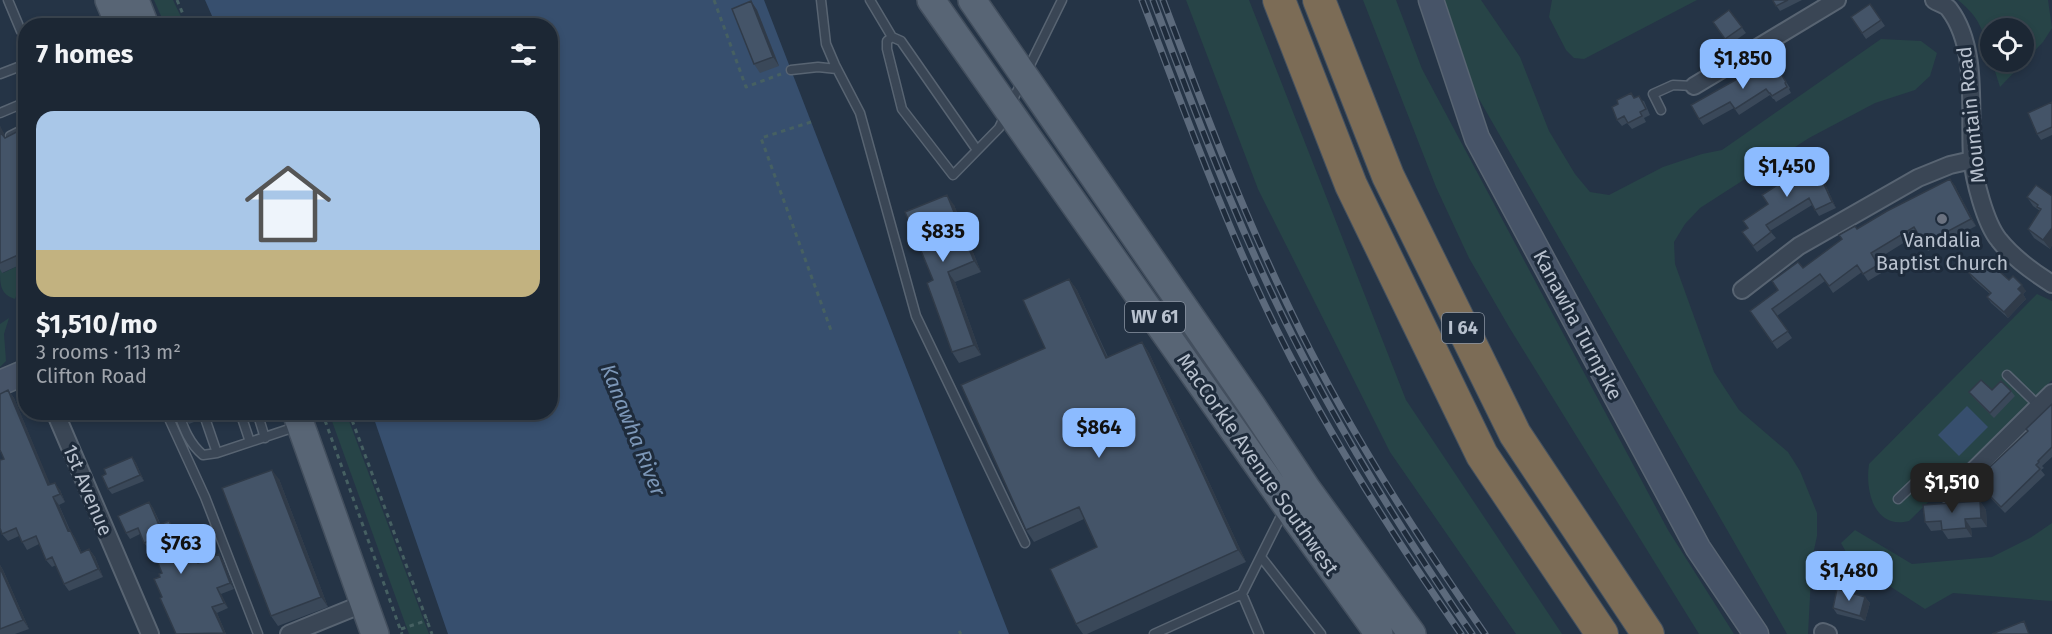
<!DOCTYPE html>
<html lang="en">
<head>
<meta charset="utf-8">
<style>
  body { margin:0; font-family:"Fira Sans",sans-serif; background:#252f3c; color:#f1f3f6; height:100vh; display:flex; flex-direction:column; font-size:22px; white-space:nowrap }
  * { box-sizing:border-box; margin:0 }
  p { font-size:20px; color:#a0a5ac }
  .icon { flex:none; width:33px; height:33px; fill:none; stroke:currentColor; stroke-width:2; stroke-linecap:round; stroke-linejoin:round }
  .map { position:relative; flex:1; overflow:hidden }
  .details { position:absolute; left:18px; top:18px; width:540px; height:402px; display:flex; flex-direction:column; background:#1c2734; border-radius:24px; box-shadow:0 3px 9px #0003,0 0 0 2px #3a444f }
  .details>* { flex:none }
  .fabs { position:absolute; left:1980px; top:18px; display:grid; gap:12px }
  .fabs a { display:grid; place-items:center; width:54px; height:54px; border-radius:50%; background:#1c2734; box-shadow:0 3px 9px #0003,0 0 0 2px #3a444f; font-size:30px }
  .price { position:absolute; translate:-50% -51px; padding:0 14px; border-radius:12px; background:#8cbbff; color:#111; font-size:20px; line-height:39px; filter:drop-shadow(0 2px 3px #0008) }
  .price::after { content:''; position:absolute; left:50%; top:36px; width:18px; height:14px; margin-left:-9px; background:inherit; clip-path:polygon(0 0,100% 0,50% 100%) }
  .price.current { background:#222; color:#fff }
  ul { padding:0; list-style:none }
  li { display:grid; align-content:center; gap:12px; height:318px; padding:0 18px }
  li+li { border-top:2px solid #3a444f }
  li span { display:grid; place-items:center; height:186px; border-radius:18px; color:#555 }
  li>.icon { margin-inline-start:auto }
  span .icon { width:108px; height:108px; fill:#fffc; stroke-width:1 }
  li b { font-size:26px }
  h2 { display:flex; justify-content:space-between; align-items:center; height:72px; padding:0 18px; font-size:26px }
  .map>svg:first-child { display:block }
</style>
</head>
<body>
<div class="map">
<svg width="2052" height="634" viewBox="0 0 2052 634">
  <rect width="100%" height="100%" fill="#253446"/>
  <path fill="#274447" d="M154,0H173L185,25H165Z
    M1186,0H1249L1406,400L1562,634H1516L1390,452L1258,189Z
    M1363,0H1396L1422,69L1668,530L1734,634H1699L1509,327L1469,258L1436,187Z
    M1439,0H1481L1520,57L1549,131L1575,174L1590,192L1609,195L1663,167L1702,154L1722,150L1881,39L1921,41L1937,53L1930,76L1915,90L1875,103L1809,138L1700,208L1685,224L1674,242L1675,264L1714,372L1739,410L1788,452L1800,471L1817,513V536L1812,559L1808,634H1787L1464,73Z
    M1552,0H1697L1584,59L1574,58L1566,50L1549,17Z
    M1958,0H2048L2052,28L2043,42L2000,87L1992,62H2024V28H1990V57C1982,29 1981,19 1958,0Z
    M24,263L21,285L15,299C0,294 0,285 0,267L3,273Z
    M2037,294L2052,301V380L1909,521C1874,530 1865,490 1869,464Z
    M9,318L4,334L6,361L0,367V324Z
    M329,413H346L429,634H409Z
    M2052,523V601L1953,593L1925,609L1851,561L1841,543L1855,530L1912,564L1992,557L2030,538Z"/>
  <path fill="#374f6e" d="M205,0H764L1009,634H448L372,413L550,412V26L216,25Z
    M1967,406L1988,427L1959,456L1938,435Z"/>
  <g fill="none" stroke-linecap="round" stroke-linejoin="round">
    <defs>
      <path id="lane" d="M8,0L21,31
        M821,0L826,44L835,65L860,113L916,316L1025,543
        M870,0L892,37
        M791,70L818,67L837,69
        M0,74L26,64
        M1661,110L1653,94L1673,85L1694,86
        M0,113L26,102
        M10,136L26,128
        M977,150L901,41L892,37L887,41V49L902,109L953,175L999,128L1062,0
        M26,329L24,334L26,346
        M2007,375L2039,406
        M166,412L205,497L258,634
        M178,412C184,429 189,443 203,455L217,453L298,426
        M240,412L250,442
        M257,412L265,438
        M205,418L217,453
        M1898,499L1920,478L1926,475L1945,482L1955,489
        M1261,557L1321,634
        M1154,634L1242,594
        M1259,634L1242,594L1284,510"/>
      <path id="street" d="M1934,0C1938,3 1946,5 1949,9C1979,48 1969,112 1972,157C1974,179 1985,223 1999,240C2013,258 2033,272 2052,284
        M1694,86L1837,0
        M1742,290L1799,246L1918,178L1950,165L1972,160
        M55,412L150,634
        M1949,495L2052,393
        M1823,632L1828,634
        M289,634L365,603"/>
      <path id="secondary" d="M1431,0L1477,138L1698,548L1756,634
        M0,383L26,372"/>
      <path id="primary" d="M109,0L120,26
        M135,0L145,26
        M931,0L1293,515L1379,634
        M972,0L1252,406L1307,489L1412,634
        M296,412L375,634"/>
      <path id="highway" d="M1279,0L1351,185L1482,455L1602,634
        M1319,0L1388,176L1515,434L1648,634"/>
    </defs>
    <use href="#lane" stroke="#586472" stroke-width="11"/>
    <use href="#street" stroke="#586472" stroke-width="20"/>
    <use href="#secondary" stroke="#586472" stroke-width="27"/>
    <use href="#primary" stroke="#434f5e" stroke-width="30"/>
    <use href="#highway" stroke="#445160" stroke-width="34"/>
    <path stroke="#466062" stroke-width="3" stroke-dasharray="4.5 4.5" stroke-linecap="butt" d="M177,0L188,26
      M714,0L746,87L781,74
      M811,122L761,138L832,333
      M322,412L402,634
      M349,412L432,634
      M401,629L428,620
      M959,631L961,634"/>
    <use href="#lane" stroke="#3a4655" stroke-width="8"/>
    <use href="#street" stroke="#3a4655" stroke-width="16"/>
    <use href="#secondary" stroke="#475468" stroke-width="24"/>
    <use href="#primary" stroke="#586575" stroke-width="27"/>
    <use href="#highway" stroke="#7c6c56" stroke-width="32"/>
    <defs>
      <path id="rail" d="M1142,0C1180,100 1217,202 1262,299C1317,417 1387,527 1461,634
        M1153,0C1187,91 1221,182 1261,270C1319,398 1392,518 1472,634
        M1163,0C1205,112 1247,224 1301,332C1353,437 1418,537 1485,634"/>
    </defs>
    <use href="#rail" stroke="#5c6a7c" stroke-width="7"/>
    <use href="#rail" stroke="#1e2b3b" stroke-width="4.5" stroke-dasharray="14" stroke-linecap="butt"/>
  </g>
  <path fill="#3a4859" d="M1773,0H1802L1780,11L1773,1Z
    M751,1L757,10L779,66L760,73L754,64Z
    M1870,4L1885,26L1866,39L1851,17Z
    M1729,10L1746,33L1729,45L1713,22Z
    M1774,62L1790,88L1789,89L1791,93L1776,102L1774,99H1773L1770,95L1739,115L1734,108L1703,125L1699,119L1765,68Z
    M1631,93L1634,98L1644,101L1650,115L1644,118L1646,122L1632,129L1627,123L1622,126L1617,120L1618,104Z
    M2052,102V135L2041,140L2037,134Z
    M0,126L5,138L26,127V271L22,264L2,273L0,269Z
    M1804,175H1821L1836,208L1819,216L1812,205L1770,231L1776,238L1757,252L1742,232L1748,228L1768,204Z
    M1950,179L1955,186L1976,226L1928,251L1918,234L1876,260L1883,272L1868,281L1862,272L1833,293L1825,281L1777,316L1792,338L1777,349L1750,311L1778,291L1803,268L1857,229Z
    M2052,196V245L2050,249L2034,238L2028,229L2040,211L2033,206L2027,197Z
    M954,205L981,272L955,282L981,355L959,363L952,352L933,280Z
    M1969,273L2009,280L2026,291L2023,294L2026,299L2008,318L1991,303L1987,297L1990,294L1973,279Z
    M1069,279L1077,290L1108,357L1142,342L1149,353L1246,562L1087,634H1083L1076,624L1097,547L1084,519L1034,542L1026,530L1045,348Z
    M8,390L14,398L50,485L60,490L65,502L59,505L70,530L75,538L82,553L89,549L95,557L103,577L69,591L64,584L56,565L52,567L46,560L39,544L27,550L19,536L8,541L2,534Z
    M1992,390L2011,391L2015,396L1994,418L1973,397L1969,392Z
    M2052,404V457L2042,466L2044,468L2041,470L2045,475L2005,513L1980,487L1975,481L2028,432Z
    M207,412H219L211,416Z
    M199,416V420L189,424L187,421Z
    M132,457L136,463L144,481L112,494L108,489L106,474Z
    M279,479L328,607L278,626L271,616Z
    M1980,501L1986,510L1987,527L1971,528L1972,537L1948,539L1942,530L1931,531L1925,522Z
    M149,502L153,508L161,525L169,521L173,527L178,538L190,541L199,563L223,560L234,589L221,594L228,608L217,613L226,634H176L162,597L160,577L162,573L152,548L149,549L144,543L140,534L130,539L126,533Z
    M0,565L3,570L29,629L15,634H0Z
    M1865,597L1870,603L1865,621L1837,614L1833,608Z"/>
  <path fill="#303b49" d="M751,1L757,10L779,66L773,57Z
    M0,126L4,133L5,139L0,133Z
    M1817,169L1821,175L1836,208L1832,202Z
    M1950,179L1955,186L1976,226L1971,219Z
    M947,195L954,205L981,272L974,261Z
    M2052,228V245L2050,249L2043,240Z
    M948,272L955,282L981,355L974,345Z
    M1069,279L1077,290L1113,370L1106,358Z
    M2022,285L2026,291L2023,294L2026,299L2008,318L2004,312L2018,289Z
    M1142,342L1149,353L1246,562L1238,550Z
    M8,390L14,398L54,493L48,485Z
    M197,412H202L199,416V420L197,417Z
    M132,457L136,463L144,481L140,475Z
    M272,470L279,479L328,607L321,597Z
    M55,483L60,490L65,502L60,494Z
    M53,497L59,505L73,539L68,531Z
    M1980,501L1986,510L1987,527L1981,518Z
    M149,502L153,508L163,531L159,525Z
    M1965,519L1971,528L1972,537L1966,528Z
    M169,521L173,527L181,544L177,538Z
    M70,530L75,538L86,561L81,553Z
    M185,535L190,541L202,569L198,563Z
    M89,549L95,557L103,577L98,569Z
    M219,554L223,560L234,589L230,583Z
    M0,565L3,570L29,629L23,620L0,568Z
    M217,588L221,594L228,608L224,603Z
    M1865,597L1870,603L1865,621L1860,616Z
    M212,607L217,613L226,634L224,633Z"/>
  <path fill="#445468" stroke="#303b49" stroke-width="1.5" d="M1773,0H1788L1776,6L1773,1Z
    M751,1L773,57L754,64L732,9Z
    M1870,4L1881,20L1862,33L1851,17Z
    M1729,10L1742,27L1725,39L1713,22Z
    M1774,62L1786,82L1785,83L1787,87L1772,96L1770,93H1769L1766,89L1735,109L1730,102L1699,119L1691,105L1762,65L1765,68Z
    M1631,93L1634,98L1639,96L1646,109L1640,112L1642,116L1628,123L1624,116L1617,120L1612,107L1618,104L1617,100Z
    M2052,102V127L2037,134L2028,113Z
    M26,127V270H25L18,255L0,263V132L5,138Z
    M1789,154L1804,175L1817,169L1832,202L1815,210L1809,198L1766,225L1771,232L1753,246L1742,232L1748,228L1743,221L1768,204L1762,195L1787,179L1776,163Z
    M1950,179L1971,219L1924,244L1914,227L1871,253L1878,265L1863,274L1857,265L1829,286L1820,274L1772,309L1788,331L1772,342L1750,311L1778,290L1772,281L1798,262L1803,268L1842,239L1839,235L1855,226L1857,229L1887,211Z
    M2036,185L2052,196V228L2043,240L2028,229L2041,209L2037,207L2038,205L2027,197Z
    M947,195L974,261L948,272L974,345L952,352L927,283L933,280L905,212Z
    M1983,257L2009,280L2013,276L2022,285L2018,289L2022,293L2004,312L1987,297L1991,293L1969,273Z
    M1069,279L1106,358L1142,342L1238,550L1076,624L1050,569L1097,547L1079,507L1026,530L961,385L1045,348L1023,300Z
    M1981,380L1992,390L2001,381L2011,391L1990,413L1969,392Z
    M8,390L48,485L55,483L60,494L53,497L68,531L70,530L81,553L89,549L98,569L64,584L52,557L46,560L36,536L22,542L16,528L2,534L0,528V460L4,459L0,450V394Z
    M2052,404V447L2038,461L2039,462L2036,465L2040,469L2001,507L1975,481L2028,431L2026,429Z
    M184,412H197V417L187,421Z
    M132,457L140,475L108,489L102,476L106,474L104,469Z
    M272,470L321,597L271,616L222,488Z
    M1980,501L1981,518L1965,519L1966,528L1942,530L1941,521L1925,522L1923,505Z
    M149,502L159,525L169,521L177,538L185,535L198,563L219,554L230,583L217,588L224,603L212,607L224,633L176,634L160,598L162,597L154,579L160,577L159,574L162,573L149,541L144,543L138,528L126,533L118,516Z
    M0,568L23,620L0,629Z
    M1837,589L1865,597L1860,616L1833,608Z
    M2024,621L2029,634H1992Z"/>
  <circle fill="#6b7280" stroke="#1e2b3b" stroke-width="2" cx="1942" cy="219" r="6"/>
  <g text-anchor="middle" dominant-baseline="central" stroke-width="6" stroke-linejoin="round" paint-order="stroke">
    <g fill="#1e2b3b" stroke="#8a94a2" stroke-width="1.5">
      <rect x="1125" y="302" width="60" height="30" rx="4.5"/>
      <rect x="1442" y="313" width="42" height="30" rx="4.5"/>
    </g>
    <g font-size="18" font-weight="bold" fill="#b8c1ce">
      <text x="1155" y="317">WV 61</text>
      <text x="1463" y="328">I 64</text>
    </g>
    <g font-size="20" fill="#b8c1ce" stroke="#1e2b3b">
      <text transform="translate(1971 115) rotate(-96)">Mountain Road</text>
      <text transform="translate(1578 325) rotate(62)">Kanawha Turnpike</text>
      <text transform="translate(1258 464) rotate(55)">MacCorkle Avenue Southwest</text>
      <text transform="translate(88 490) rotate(67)">1st Avenue</text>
    </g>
    <g font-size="20" fill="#b8c1ce" stroke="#1e2b3b">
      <text x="1942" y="240">Vandalia<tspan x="1942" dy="23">Baptist Church</tspan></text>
    </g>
    <g font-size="21" font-style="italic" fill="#7c97b8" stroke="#1e2b3b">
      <text transform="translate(633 430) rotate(68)">Kanawha River</text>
    </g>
  </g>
</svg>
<div class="fabs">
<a><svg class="icon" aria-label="locate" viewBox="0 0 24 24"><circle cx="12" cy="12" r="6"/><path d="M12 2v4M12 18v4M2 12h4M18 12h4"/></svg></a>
</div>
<b class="price" style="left:1743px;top:90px">$1,850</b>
<b class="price" style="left:1787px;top:198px">$1,450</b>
<b class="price" style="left:943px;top:263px">$835</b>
<b class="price" style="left:1099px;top:459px">$864</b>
<b class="price current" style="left:1952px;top:514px">$1,510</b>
<b class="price" style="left:181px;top:575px">$763</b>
<b class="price" style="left:1849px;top:602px">$1,480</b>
<section class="details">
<h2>7 homes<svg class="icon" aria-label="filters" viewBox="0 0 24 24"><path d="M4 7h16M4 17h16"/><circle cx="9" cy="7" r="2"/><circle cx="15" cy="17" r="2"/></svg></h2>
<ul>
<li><span style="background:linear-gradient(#a9c7e8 75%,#c2b280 0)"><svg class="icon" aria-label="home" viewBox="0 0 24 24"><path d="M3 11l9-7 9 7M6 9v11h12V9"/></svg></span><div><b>$1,510/mo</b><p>3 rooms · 113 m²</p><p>Clifton Road</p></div></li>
</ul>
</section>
</div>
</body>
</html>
